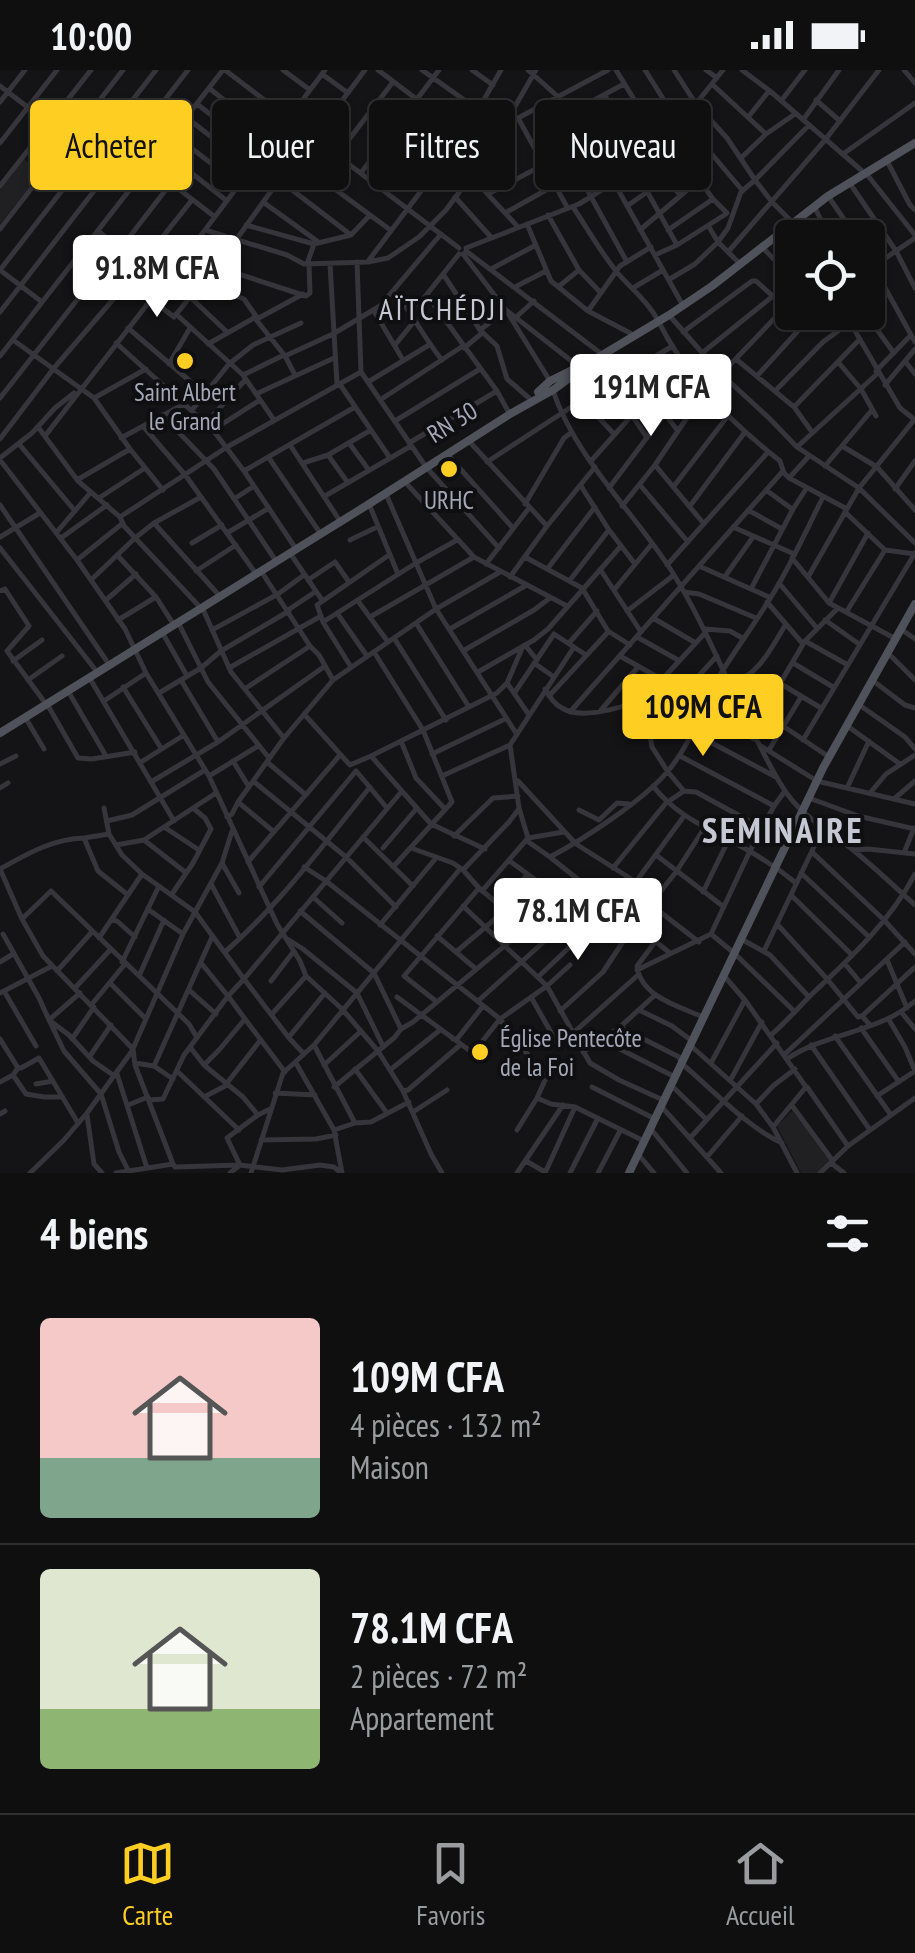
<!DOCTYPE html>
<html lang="fr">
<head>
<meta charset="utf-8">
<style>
  body { margin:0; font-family:"PT Sans Narrow",sans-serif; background:#181819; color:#f1f3f6; height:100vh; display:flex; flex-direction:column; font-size:38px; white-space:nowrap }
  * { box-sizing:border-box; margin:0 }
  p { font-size:32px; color:#9b9c9f }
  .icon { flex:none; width:55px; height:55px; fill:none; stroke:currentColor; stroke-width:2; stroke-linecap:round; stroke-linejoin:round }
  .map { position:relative; height:1103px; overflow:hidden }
  .details { display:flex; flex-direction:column; background:#0f0f10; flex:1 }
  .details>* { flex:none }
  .top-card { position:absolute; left:30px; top:30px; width:855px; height:90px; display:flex; gap:20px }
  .controls { position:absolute; left:775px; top:150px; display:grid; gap:20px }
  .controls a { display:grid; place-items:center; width:110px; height:110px; border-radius:10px; background:#0f0f10; box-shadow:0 2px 8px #0004,0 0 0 2px #2f2f30; font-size:50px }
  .price { position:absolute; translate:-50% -85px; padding:0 22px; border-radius:10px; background:#fff; color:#222; font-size:32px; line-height:65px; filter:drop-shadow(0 2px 5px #0008) }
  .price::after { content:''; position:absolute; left:50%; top:60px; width:30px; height:22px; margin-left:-15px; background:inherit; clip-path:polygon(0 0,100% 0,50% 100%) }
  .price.on { background:#ffce23; color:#111 }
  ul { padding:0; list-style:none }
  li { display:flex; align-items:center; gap:30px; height:250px; padding:0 40px }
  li+li { border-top:2px solid #2f2f30 }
  li span { display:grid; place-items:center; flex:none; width:280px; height:200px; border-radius:10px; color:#555 }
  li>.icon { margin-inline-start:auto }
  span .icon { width:120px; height:120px; fill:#fffc; stroke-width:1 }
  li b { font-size:42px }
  h2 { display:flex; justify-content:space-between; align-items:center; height:120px; padding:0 40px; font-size:42px }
  .chip { padding:0 35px; border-radius:10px; background:#0f0f10; box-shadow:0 2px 8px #0004,0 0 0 2px #2f2f30; font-size:35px; line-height:90px }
  .chip.on { background:#ffce23; color:#111 }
  .status { display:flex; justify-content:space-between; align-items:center; height:70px; padding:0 50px; background:#0f0f10; direction:ltr }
  .status svg { height:28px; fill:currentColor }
  .tabs { display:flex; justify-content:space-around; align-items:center; height:140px; border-top:2px solid #2f2f30; background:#0f0f10; font-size:28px; color:#9b9c9f }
  .tabs a { display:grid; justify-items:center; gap:5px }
  .tabs .on { color:#ffce23 }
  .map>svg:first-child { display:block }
</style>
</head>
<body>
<div class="status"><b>10:00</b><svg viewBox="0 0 49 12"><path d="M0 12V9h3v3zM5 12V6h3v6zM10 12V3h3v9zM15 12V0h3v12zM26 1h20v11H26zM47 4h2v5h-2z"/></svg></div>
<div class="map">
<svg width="915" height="1103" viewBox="0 0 915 1103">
  <rect width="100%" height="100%" fill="#141416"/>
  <path fill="#202023" d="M24,89L41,102L0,154V120Z
    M792,1041L831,1090L817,1103H801L777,1056Z"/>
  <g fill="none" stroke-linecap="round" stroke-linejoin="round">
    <path stroke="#35353b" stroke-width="5" d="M225,0L459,178
      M283,0L310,20
      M378,0L488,83L514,79
      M422,0L477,39
      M472,0L493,15
      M528,0L574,41L681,232
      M616,0L662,75
      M645,0L679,54
      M674,0L696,34L727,68L755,110L772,132L792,152L802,168
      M706,0L717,8
      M742,0L770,21L861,100
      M904,0L915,13
      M322,4L348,23
      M713,15L766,64
      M0,16L132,117
      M209,18L273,69
      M605,25L625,72
      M816,30L840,51
      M781,31L805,0
      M0,32L25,0
      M197,34L262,84
      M541,36L627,192
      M574,41L624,14
      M749,46L769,21
      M186,47L251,98
      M518,48L567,137
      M683,50L742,120
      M803,50L839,0
      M505,55L608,0
      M587,63L614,47
      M173,64L238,114
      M668,67L713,129L727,143
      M314,68L365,0
      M271,72L389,159
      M0,73L57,0
      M161,79L227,131
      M843,84L915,33
      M337,85L393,12
      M601,87L649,53
      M741,88L766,64L795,44
      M685,89L702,71
      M886,89L910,135L915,140
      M644,94L680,124
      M149,96L215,147
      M865,102L915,165
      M361,103L439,0
      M470,105L518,157
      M279,110L351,165
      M849,112L896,181L915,218
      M0,116L91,0
      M332,116L348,93
      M385,121L440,47
      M648,123L677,175
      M488,124L543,95
      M828,126L857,168
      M455,127L490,166
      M263,132L317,171
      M627,136L663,111
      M814,136L830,168
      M573,137C587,158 600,181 616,201C628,216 646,229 656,247C688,310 725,347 780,391L784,403L789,408L847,439
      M505,143L555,115
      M548,145L579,200L601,223
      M527,154L551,211L588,241L630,263
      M246,155L314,174L351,165L370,145
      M709,157L718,172L737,191
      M0,159L123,0
      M205,160L287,185L304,194L368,192L388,188L419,167L446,140L488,83L536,0
      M640,160L699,110
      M668,160L713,129
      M98,161L165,212
      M85,177L152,228
      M762,177L792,208
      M121,178L171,113
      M466,178L579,134L644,94L683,50L723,0
      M466,181L599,282
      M728,182L825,70L879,0
      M463,184L506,240L550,311
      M655,185L677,175L726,144
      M868,187L915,272
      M369,190L464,64L501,0
      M357,192L361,302L426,397L499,478
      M141,194L192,130
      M307,194L314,174
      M330,194L337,314
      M214,196L306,226L310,223L309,194
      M491,199L536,175
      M868,200L915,168
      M443,204L480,260L497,276L507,309L529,328
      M670,209L695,194L718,172L728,158L741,122L755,110L809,55
      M201,213L244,229L256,246
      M515,217L546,201
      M558,217L579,200
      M633,218L663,200
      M394,221C412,243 424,268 442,290
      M427,225L497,321L508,341
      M190,227L227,262
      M152,230L174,247L236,170L294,89
      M42,232L0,200L156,0
      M374,241L403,290
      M588,241L620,196L651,177
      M0,242L188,0
      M827,242L839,259
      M844,242L900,338L915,350
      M864,242L894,283
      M176,244L243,305L274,350
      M669,245L720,303L769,348L797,377L859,418L915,473
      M254,247L285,286L295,305
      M515,248L534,231
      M257,249L303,224
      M128,258L205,324
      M480,260L506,240L578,296
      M683,262L752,211H756L785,237
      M13,270L94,328L130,379L163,420
      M116,273L213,360L244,401L294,476
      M208,274L254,248
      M395,275L412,254V243L459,184
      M464,278L481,264
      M702,283L773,226
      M0,286L223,0
      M285,286L333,264L380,236L441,164
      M653,287L667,313L693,339
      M736,289L794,337L812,362
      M594,290L646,366
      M905,291L915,304
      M838,292L861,319L876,346
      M169,294L190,258
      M631,300L678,361
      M876,301L911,265
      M243,305L284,285
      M757,306L815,242
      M368,312L429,275
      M339,313L390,388
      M885,315L915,279
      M553,321C577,390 633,441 671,500C707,557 729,619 761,678C769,694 777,710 788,725C804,747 830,762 852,779C874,797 894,816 915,835
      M775,321L823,272L849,253
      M256,324L334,288
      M0,328L106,193
      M94,328L146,299
      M380,330L463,276
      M582,330L614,364
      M794,337L859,270
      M192,340L229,294L253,275L301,253
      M162,345L214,399L274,488
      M395,351L480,299
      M206,353L246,309
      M143,356L186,406L254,501
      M38,357L78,411L120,447L124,456L198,535
      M213,360L260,330
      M45,366L205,160L325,0
      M121,368L184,334
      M0,369L54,298L129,211
      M468,370L547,456
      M349,373L368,399
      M409,373L497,321
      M19,374L75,441
      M290,375L338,448
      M842,376L877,397L915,440
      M797,377L878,303
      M447,384L513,458
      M328,385L348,413
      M0,388L32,363L55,338L74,323
      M269,388L318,460
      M0,390L77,490L125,559L146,603L209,706L277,854L300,891L306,906L342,939L378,981L403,1021L431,1084L442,1103
      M591,391L632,345
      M487,392L582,330L671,277
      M303,393L328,385L371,360
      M655,395L704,454
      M825,396L872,340
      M244,401L355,337
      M789,408L809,386
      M77,410L130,379
      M405,412L474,487L567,536
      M640,415L688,472
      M581,416L609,460L635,494
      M674,416L727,347
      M609,418L664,345
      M895,419L915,391
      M766,420L792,439
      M386,424L436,539L516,663
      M325,426L411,376
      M99,428L145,398
      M234,429L254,416
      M369,434L398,504
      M525,434L564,368L572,362
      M0,435L106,590
      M622,436L655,395L705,321L792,230
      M690,436L745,362
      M748,440L782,459
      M845,442L885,480L915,484
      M120,447L227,377L361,302
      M154,453L217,523
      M733,457L794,484
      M56,463L91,422
      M227,463L269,438
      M0,467L40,443
      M61,468L107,435
      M350,470L377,457
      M192,473L222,455
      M0,478L94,598
      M290,483L322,530
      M117,485L156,527L172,552
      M525,487L582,518L608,561L630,575
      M792,488L829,533L894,568
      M77,490L123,453
      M486,494L529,438
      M667,495L768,382
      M699,496L769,527
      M548,498L595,437
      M600,499L641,562
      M196,501L236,475
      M261,501L310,576L319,585L333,610
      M726,505L753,467
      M510,507L547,456L595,397
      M808,507L859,418L914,350
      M91,510L135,468L154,453L201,427
      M308,510L335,492L349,512
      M570,510L608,461
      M779,513L816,557
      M751,519L793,439L806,419
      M614,520L651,475
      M0,521L5,519L29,556L7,581L43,630
      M684,522L699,524L756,548
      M106,530L136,504
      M358,531L388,572
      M767,532L803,574
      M829,533L868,463
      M202,537L231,602L284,668
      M288,540L315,522
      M627,541L674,505
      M847,541L885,480
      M337,543L367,586
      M370,547L474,487
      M653,548L694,572
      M118,550L156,527
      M825,550L859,574
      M178,552L208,612L269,688
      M323,552L416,493L457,470
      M416,553L469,637
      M450,559L525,516
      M705,559L730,561L744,569
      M901,559L915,569
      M212,560L278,524L304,505
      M162,562L187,606
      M706,562L644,629L652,677L668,702L684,721L696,722L762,758
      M554,564L586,585
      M637,567L678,590
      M394,568L446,650
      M805,571L848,595
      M569,573L597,541
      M525,575L537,590
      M463,581L534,540L550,528
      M374,582L423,660L452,732L393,797
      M888,583L915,610
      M620,586L661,609
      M13,591L42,570
      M534,593L554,607
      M793,593L833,617
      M351,597L323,552L317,535L389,485
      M229,598L321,546
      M478,602L534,570L548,559L621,476
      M89,607L174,751
      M28,610L62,586
      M181,610L218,672
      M872,610L905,635L915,638
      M507,613L529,645
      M730,614C759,606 771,578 786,554
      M781,614L821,638
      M659,615L754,669
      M123,617L161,678
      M246,618L310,576
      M545,619C550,627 554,634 562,638C583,651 623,637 644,629
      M68,621L106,686
      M515,622L554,564
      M159,623L201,598L221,581L289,541
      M549,626L608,562
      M679,627L717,586
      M104,631L146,603
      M47,634L78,688L92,689L135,682
      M858,634L905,667L915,679
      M646,638L776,707
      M601,640L638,597
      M570,642L783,401
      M304,644L349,694
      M25,647L44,679
      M846,655L900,694
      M783,656L829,687
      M752,661L805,571L837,539
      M803,670L915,483
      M401,671L416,708L445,739
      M761,676L817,711L915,734
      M769,680L801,627
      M432,684L505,649
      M371,686L431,754L485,779
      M680,686L774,736
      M233,691L249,717
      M141,692L184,665
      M267,692L306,725
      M0,694L16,686
      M350,695L371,686L497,623L507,613L523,576
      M357,702L387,738
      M209,706L258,676
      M442,706L510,675L574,577
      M253,711L346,787L396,837
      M518,711L576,774L636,812
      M151,712L218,672L325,596
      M653,716C677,747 710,759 744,778C762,788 780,800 796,813
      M0,718L8,713
      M847,718L869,671
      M870,723L886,704L915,685
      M809,728L858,746L915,759
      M894,729L915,711
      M238,732L274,762
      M104,738L109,764L122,785L142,804L195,842L244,909L228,926L245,949L219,980L204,995
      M579,740L599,750L617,733L629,734
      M227,747L232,744L238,732L284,668L333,610L436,539L500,502
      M107,751L132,745L205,700
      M164,757L199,780
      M109,764L84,768L98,801L128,825
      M454,766L493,728L518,726
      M363,767L413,816
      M528,768L564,762
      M144,770L185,802
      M527,771L550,787L670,883
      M116,775L144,770L216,723
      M383,778L417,738
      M411,778L453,793L463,800L479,818L498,834L501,844
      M853,780L868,779L915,784
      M812,782L884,850L915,884
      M904,783L914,758
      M656,785L724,837
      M550,787C584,769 644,730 668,701C693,671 704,633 723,600C742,570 764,541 781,510C796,483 809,455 823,427
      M248,792L340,685
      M511,792L622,873
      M222,793L239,823
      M304,797L326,811L500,949L546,1008L537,1028L517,1060
      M613,798L666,733L684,721
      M0,799L22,849L43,886L133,979L135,995L173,1094
      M0,799C27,784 52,769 84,768
      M463,800L509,752L518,740
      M801,803L868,866
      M211,814L240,868
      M259,817L356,701
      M482,821L528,768L519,738L510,675
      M703,822L728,771
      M172,824L193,793L211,759L205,748L193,738
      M791,825L852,885
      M313,827L342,853
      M496,832L515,819L527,805
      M650,834L699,872
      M463,836L547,916L590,993L619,1010L663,1030
      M616,839L684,746
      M149,840L183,864
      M300,841L374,903L401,959
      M22,849L51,821L189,954L196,966
      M111,850L117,851L135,867
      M777,854L828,910L858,947L862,946
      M380,855L436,788
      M3,864L39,928L49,950L69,965L93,991L113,1005L117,1004L147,1098
      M711,864L734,883L795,942
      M437,866L476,899
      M99,868L142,804
      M741,869L770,885L809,927
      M289,870L303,879L357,923L382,974
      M655,872L637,896C641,927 678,936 703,947
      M764,881L823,758
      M225,882C280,834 324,774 370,717
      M456,882L501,844L514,845L542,815
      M887,890L907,938
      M0,892L13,884
      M122,892L159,816
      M845,894L860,912
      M637,900L711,864L750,781L774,736L785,721
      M57,901L91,863
      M139,906L164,850
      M538,907L594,854
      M725,907L745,930L806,1017L773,1057
      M271,911L294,881
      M110,913L145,948
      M75,918L110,880
      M189,920L216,944
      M4,921L36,976
      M0,923L50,897
      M80,923L49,950L64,981L101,1024L119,1082L128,1100
      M397,927L473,983L500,949L547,916L570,895
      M531,927L557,973
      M478,931L548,868L576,840
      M437,932L404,906L479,818
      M92,934L125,894
      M639,940L672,956L692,971
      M560,941L603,902L634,855L676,802L705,757
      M902,943L915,959
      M272,944L306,906
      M245,949L285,1002
      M889,950L905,977L915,1001
      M870,955L862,946L915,897
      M620,957L679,987L681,993C711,1018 748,1058 782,1073
      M861,958L899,1012
      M572,964L638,905
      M771,965C785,953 797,939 811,925C849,889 890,852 915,804
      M835,966L891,1045
      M289,967L325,923
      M0,969L18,998
      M72,969L94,937
      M453,969H457L483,936
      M602,970L675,1007
      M314,975L355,1053
      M690,975L756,1034L773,1057L797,1103
      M811,975L870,1060
      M190,977L204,995L243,1027L258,1045
      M583,982L620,957L655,925
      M304,984L289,968L244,909L402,721
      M785,984L905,872
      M90,986L111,955
      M787,989C827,962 879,963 915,931
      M135,993L154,996L173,1009
      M296,993L334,1060L342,1103
      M711,993L745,930
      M324,995L360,962
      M154,996L212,867
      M355,999L387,1043
      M390,1000L440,960
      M177,1001L239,1060
      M13,1005L26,1024L44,1027H61
      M731,1009L762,952
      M0,1012L13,1005L18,998H21L39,988L78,1053
      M227,1013L259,972
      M36,1014L53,1011
      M671,1015L705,1048
      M334,1017L394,968L401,959L413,952L539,847L557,826
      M592,1017L655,1049
      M807,1017L848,1076
      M403,1021L408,1020L460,975
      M275,1023L315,1025
      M877,1026L915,1001
      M204,1027L227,1015
      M537,1028L551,1034L575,1037L644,1071
      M149,1030L163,1029L184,985L228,926L201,893
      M756,1034L773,1016L795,999
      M128,1035L148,1027
      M661,1036L721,1103
      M793,1037L833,1091
      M413,1042L447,1020
      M0,1044L5,1041
      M87,1045L94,1094L102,1103
      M650,1058L687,1103
      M334,1060L355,1053L371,1052L409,1032
      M690,1068L777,973
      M261,1070L316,1069L336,1065
      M638,1084L654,1103
      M707,1087L742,1046
      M526,1091L545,1102
      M831,1093L844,1103
      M30,1103L64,1070L87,1043L132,981L183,864L222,793L232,761
      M116,1103L173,1094L175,1097L240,1095L282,1100L320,1095L334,1097L341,1103
      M230,1103L240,1095L227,1068L258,1045L270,1039
      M251,1103L283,1003L314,975L460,799
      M517,1103L563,1035
      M545,1103L575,1037
      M570,1103L598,1048
      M598,1103L620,1061
      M820,1103L848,1076L915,1028"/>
    <path stroke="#50525b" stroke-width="8" d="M538,322L550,311L572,300
      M0,663L369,434L510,344L553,320L594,290L669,245L712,216L828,126L915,73
      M629,1103L823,698L915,534"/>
  </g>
  <g fill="#ffce23" stroke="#0f0f11" stroke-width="4">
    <circle cx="185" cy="291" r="10"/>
    <circle cx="449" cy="399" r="10"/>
    <circle cx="480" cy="982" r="10"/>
  </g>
  <g text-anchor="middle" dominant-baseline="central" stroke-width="8" stroke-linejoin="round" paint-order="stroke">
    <g font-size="25" fill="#a5a8b8" stroke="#0f0f11">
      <text x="185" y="322">Saint Albert<tspan x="185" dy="29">le Grand</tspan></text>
      <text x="449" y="430">URHC</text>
      <text x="500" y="968" text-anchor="start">Église Pentecôte<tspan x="500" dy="29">de la Foi</tspan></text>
    </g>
    <g font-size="25" fill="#a5a8b8" stroke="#0f0f11">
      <text transform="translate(452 352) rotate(-32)">RN 30</text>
    </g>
    <g font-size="30" letter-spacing="2.5" fill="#c6c8d3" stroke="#0f0f11">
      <text x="443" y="238">AÏTCHÉDJI</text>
    </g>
    <g font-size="35" font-weight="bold" letter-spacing="2.5" fill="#c6c8d3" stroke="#0f0f11">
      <text x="783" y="760">SEMINAIRE</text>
    </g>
  </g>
</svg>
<div class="controls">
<a><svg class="icon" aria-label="locate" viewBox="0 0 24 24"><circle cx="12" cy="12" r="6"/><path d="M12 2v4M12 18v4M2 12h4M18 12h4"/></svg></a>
</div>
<b class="price" style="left:157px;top:250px">91.8M CFA</b>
<b class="price" style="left:651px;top:369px">191M CFA</b>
<b class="price on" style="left:703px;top:689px">109M CFA</b>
<b class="price" style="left:578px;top:893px">78.1M CFA</b>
<div class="top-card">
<a class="chip on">Acheter</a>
<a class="chip">Louer</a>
<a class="chip">Filtres</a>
<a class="chip">Nouveau</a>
</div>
</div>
<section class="details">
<h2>4 biens<svg class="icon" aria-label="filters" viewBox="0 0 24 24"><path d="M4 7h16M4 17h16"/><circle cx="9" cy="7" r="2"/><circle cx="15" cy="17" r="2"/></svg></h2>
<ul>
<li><span style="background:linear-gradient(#f6c9c9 70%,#7fa58c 0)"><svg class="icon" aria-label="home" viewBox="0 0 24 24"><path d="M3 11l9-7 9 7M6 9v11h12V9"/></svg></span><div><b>109M CFA</b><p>4 pièces · 132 m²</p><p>Maison</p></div></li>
<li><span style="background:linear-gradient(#dfe7d0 70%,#8fb573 0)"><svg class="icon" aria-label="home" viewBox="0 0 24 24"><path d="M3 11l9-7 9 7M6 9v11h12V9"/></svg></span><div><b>78.1M CFA</b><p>2 pièces · 72 m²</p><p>Appartement</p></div></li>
</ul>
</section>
<nav class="tabs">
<a class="on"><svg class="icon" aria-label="map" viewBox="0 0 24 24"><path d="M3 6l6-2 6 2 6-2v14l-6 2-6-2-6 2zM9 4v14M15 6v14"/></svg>Carte</a>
<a><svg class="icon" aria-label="saved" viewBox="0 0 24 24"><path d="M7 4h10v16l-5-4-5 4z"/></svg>Favoris</a>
<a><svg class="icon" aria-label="home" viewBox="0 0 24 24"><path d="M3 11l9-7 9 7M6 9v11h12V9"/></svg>Accueil</a>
</nav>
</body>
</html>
